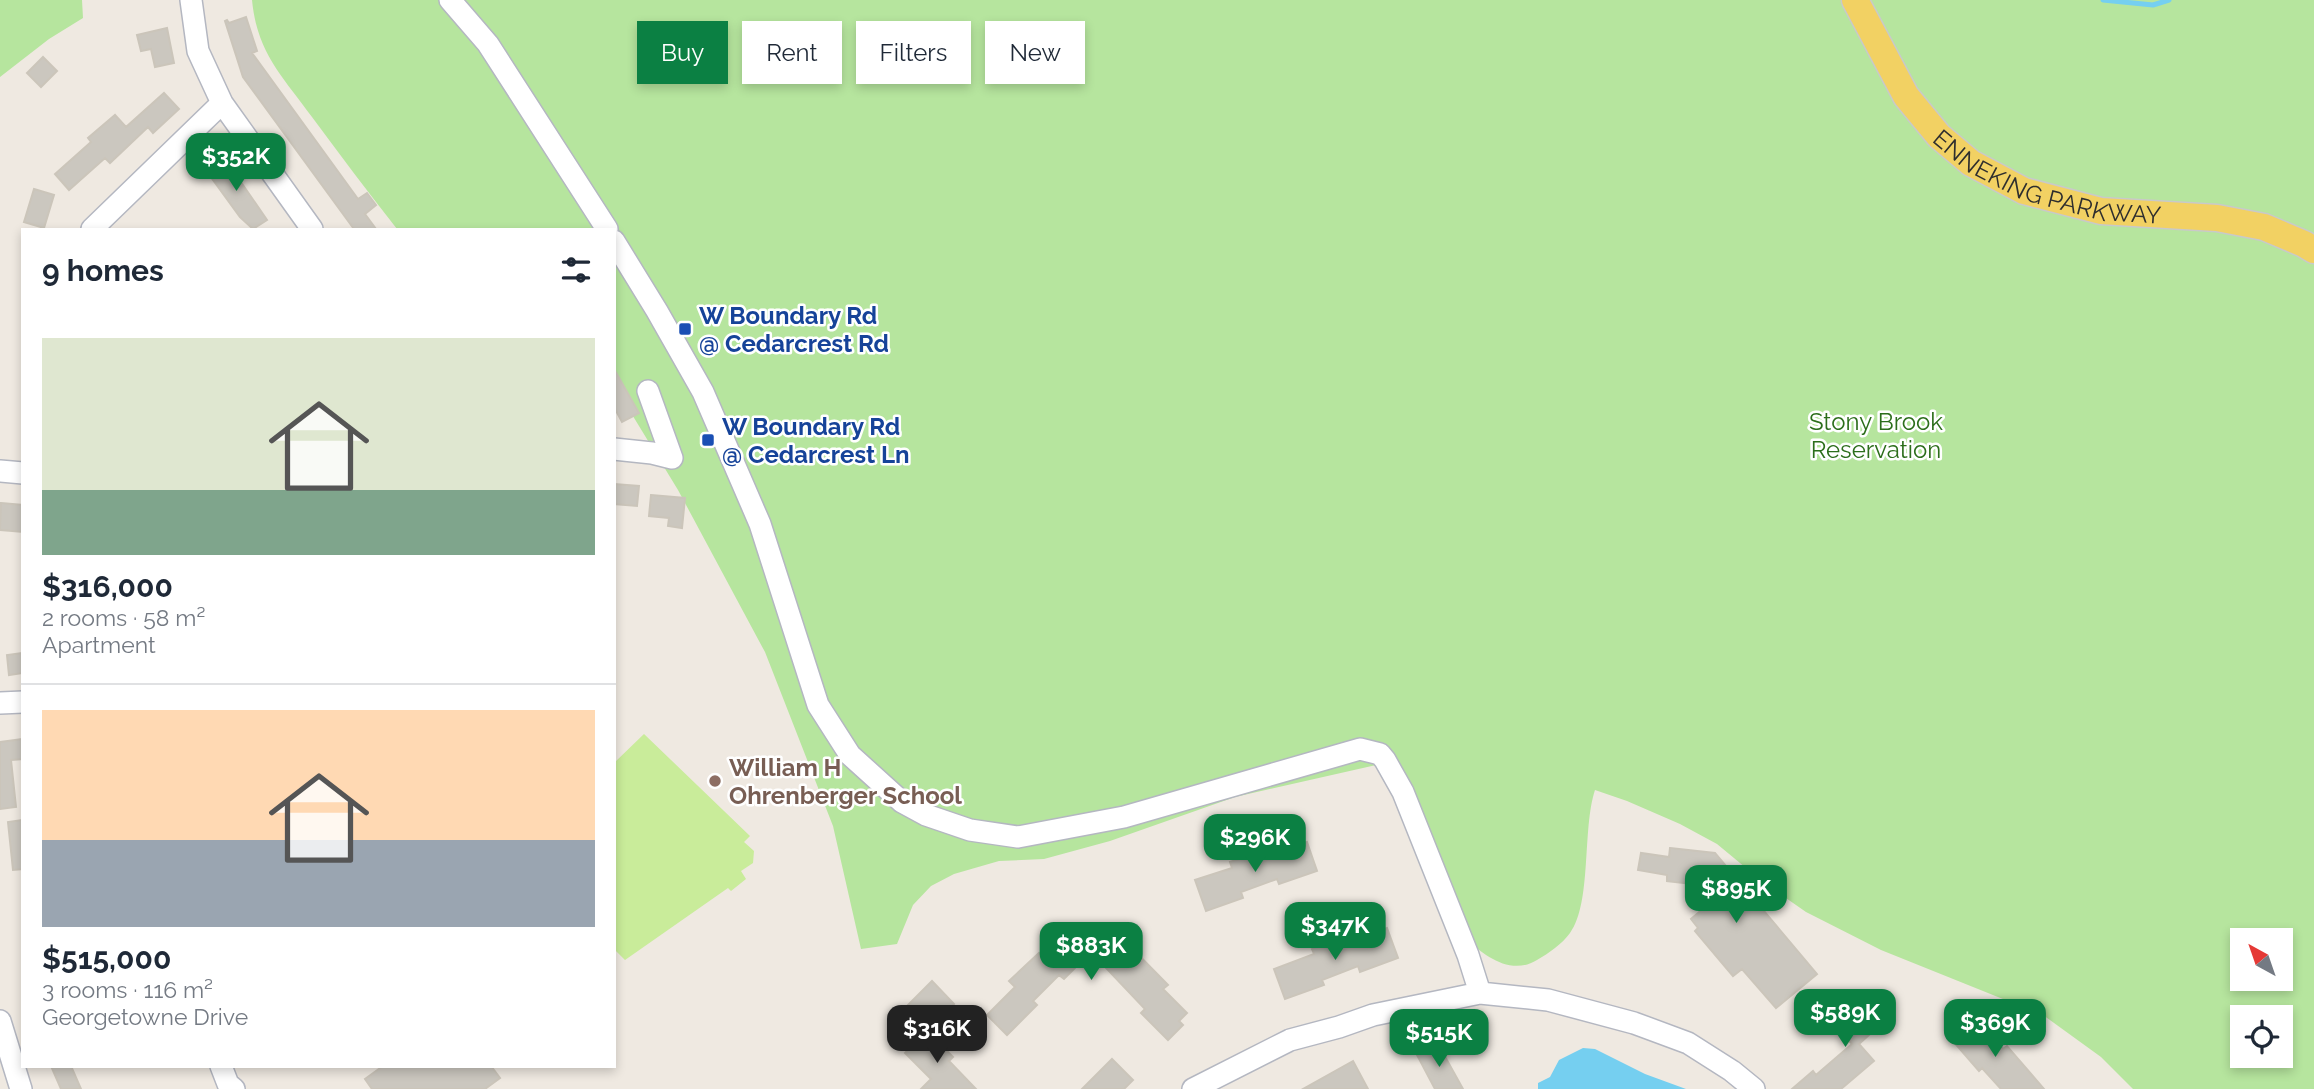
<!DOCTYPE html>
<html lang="en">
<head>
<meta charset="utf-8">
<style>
  body { margin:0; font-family:Raleway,sans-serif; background:#f6f6f7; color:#1f2937; height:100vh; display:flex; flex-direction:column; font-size:26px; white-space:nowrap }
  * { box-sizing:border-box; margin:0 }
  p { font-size:23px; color:#747a83 }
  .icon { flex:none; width:38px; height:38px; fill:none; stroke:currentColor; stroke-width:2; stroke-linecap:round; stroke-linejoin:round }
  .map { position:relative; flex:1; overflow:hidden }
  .panel { position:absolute; left:21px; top:228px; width:595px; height:840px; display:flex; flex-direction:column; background:#fff; border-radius:0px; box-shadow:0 4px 10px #0003 }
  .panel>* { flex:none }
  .banner { position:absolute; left:637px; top:21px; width:665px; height:63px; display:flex; gap:14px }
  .needle { width:46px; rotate:320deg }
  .buttons { position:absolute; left:2230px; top:928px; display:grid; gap:14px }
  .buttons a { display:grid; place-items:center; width:63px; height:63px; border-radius:0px; background:#fff; box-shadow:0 4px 10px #0003; font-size:35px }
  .price { position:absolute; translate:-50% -60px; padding:0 16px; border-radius:14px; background:#0b8043; color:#fff; font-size:23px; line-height:46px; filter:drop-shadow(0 2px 4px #0008) }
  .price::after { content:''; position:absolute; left:50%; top:42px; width:21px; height:16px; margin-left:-10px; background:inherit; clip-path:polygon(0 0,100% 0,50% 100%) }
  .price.selected { background:#222; color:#fff }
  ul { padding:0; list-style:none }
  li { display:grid; align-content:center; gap:14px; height:371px; padding:0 21px }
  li+li { border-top:2px solid #e0e1e3 }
  li span { display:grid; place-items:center; height:217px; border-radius:0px; color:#555 }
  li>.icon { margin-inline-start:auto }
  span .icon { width:126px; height:126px; fill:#fffc; stroke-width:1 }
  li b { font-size:30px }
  h2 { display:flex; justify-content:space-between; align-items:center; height:84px; padding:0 21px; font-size:30px }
  .chip { padding:0 24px; border-radius:0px; background:#fff; box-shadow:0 4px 10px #0003; font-size:24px; line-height:63px }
  .chip.selected { background:#0b8043; color:#fff }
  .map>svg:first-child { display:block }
</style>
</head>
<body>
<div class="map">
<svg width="2314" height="1089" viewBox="0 0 2314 1089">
  <rect width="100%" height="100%" fill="#efe9e1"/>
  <path fill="#b6e59e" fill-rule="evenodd" d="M0,0H82L83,18L49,39L0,77Z
    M252,0H2314V1089H2133L2101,1057L2043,1015L1881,950L1806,912L1763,882L1717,844L1680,824L1627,801L1595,790C1582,829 1592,903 1570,933C1562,944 1549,953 1537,960C1511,976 1484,956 1466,938L1385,763L1235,797L1110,841L1044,859L999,861L954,874L931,886L913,905L897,944L861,949L833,826L765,652L678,490L614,385V229H397C368,192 340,155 312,117C283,77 257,53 252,0ZM2242,940H2280V978H2242ZM2242,1017H2280V1055H2242Z"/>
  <path fill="#c9ec9a" d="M644,734L750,836L744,842L754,851L753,863L741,871L746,879L731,891L728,888L625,960L614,949V763Z"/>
  <path fill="#75cff0" d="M1583,1048L1595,1049L1645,1074L1686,1089H1538V1083L1550,1077L1559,1060Z"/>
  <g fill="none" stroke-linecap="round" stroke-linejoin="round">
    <path stroke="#75cff0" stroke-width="5" d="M2103,0L2153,5L2169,0"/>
  </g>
  <path fill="#cbc7bf" stroke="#cbc5ba" stroke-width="2" d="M246,17L257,51L252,53L358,199L367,193L376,205L365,214L376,229H354L243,77L225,21L227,20L229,23Z
    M167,28L174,63L155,67L151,49L141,51L137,35Z
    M43,57L57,71L41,87L27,73Z
    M164,93L179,109L153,133L148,127L110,163L105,158L69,190L55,174L91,142L88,138L115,115L126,127Z
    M223,156L267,220L253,229L240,217L205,169Z
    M34,189L54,195L44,228L24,222Z
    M614,369L639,413L622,422L614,407Z
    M614,484L639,486L637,506L614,504Z
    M651,495L685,498L682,528L668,526L669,518L649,516Z
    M1,503L23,505V532L0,530Z
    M23,653V673L9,675L7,655Z
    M23,739V759L11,760L16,807L0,809V742Z
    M23,820V869L13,870L8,822Z
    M1307,842L1317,871L1279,884L1277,879L1241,892L1243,898L1206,911L1195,880L1232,868L1230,862L1267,850L1268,855Z
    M1670,848L1715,853L1817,974L1776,1008L1742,969L1733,976L1695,931L1698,928L1691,919L1728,888L1667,881V875L1638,870L1641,853L1669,857Z
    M1387,928L1398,958L1360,972L1358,966L1322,980L1324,985L1285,999L1274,969L1314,954L1312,949L1347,936L1349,942Z
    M1072,929L1093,951L1114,930L1168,985L1163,989L1187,1013L1179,1021L1183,1025L1168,1040L1141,1013L1145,1009L1091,952L1064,979L1059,975L1033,1001L1037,1005L1007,1035L987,1015L1015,987L1009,981L1039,953L1044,958Z
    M932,981L954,1004L925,1032L903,1010Z
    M1852,995L1879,1026L1859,1044L1874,1061L1841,1089H1792L1813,1071L1816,1075L1852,1044L1827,1016Z
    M1978,1020L2003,1049L2007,1046L2044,1089H2001L1982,1068L1979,1071L1953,1041Z
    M927,1031L953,1057L949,1061L976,1089H921L931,1079L905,1053Z
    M1438,1044L1463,1089H1435L1417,1055Z
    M1112,1059L1133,1080L1124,1089H1082Z
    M1353,1061L1368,1089H1303Z
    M51,1066H71L81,1089H61Z
    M383,1066H491L500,1078L485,1089H372L365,1079Z"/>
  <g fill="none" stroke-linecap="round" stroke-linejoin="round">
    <defs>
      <path id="minor" d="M191,0L198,51L222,103L312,229
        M450,0L488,44L607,229
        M92,229L222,103
        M614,241L657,311L703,392L760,524L818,705L850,755L902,802L926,815L970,830L1018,837L1124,817L1360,749L1380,754L1385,760L1403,792L1468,955L1480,993
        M648,391L672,458
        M614,449L652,453L672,458
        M0,471L23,473
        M0,703L23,702
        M0,1021L21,1089
        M221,1066L228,1084L234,1089
        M1193,1089L1290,1040L1339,1027L1373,1015L1480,993L1548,1000L1634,1023L1688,1043L1732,1071L1754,1089"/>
      <g id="major">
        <path id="s1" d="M1855,0L1906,96L1939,136L1971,163L2024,191L2101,211L2217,218L2264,227L2304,244L2314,250"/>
      </g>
    </defs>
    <use href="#minor" stroke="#b4b7c1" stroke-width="24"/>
    <use href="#major" stroke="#c9c9c9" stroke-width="29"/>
    <use href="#minor" stroke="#fff" stroke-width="21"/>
    <use href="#major" stroke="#f2d163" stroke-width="26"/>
  </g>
  <g fill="#1a4fb4" stroke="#fff" stroke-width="2.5">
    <rect x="678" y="322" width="14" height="14" rx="3.5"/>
    <rect x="701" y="433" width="14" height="14" rx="3.5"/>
  </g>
  <circle fill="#8d6e63" stroke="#fff" stroke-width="2.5" cx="715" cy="781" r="7"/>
  <g text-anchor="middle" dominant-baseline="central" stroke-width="5" stroke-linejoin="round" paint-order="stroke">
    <g font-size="24" fill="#2e2e2e" stroke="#fff">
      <text stroke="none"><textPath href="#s1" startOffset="280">ENNEKING PARKWAY</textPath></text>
    </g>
    <g font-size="24" font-weight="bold" fill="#164399" stroke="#fff" text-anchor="start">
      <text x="699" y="315">W Boundary Rd<tspan x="699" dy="28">@ Cedarcrest Rd</tspan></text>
      <text x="722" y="426">W Boundary Rd<tspan x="722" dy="28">@ Cedarcrest Ln</tspan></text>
    </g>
    <g font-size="24" fill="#2c6e1b" stroke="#fff">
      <text x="1876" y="421">Stony Brook<tspan x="1876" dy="28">Reservation</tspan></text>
    </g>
    <g font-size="24" font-weight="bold" fill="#785e54" stroke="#fff" text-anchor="start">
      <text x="729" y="767">William H<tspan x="729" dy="28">Ohrenberger School</tspan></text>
    </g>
  </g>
</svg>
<div class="buttons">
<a><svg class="needle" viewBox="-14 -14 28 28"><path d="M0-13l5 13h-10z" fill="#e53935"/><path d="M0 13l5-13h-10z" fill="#747a83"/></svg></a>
<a><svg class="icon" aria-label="locate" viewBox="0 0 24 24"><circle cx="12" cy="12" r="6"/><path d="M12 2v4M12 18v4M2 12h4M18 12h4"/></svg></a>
</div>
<b class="price" style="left:236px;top:193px">$352K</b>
<b class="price" style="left:1255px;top:874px">$296K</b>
<b class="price" style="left:1736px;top:925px">$895K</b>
<b class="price" style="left:1335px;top:962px">$347K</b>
<b class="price" style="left:1091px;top:982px">$883K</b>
<b class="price" style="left:1845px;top:1049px">$589K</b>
<b class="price" style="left:1995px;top:1059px">$369K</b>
<b class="price selected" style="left:937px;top:1065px">$316K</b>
<b class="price" style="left:1439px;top:1069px">$515K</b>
<div class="banner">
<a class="chip selected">Buy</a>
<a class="chip">Rent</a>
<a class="chip">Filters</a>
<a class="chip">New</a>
</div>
<section class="panel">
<h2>9 homes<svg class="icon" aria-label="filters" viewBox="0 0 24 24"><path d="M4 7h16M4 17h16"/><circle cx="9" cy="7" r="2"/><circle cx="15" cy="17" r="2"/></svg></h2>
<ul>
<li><span style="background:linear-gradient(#dfe7d0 70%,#7fa58c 0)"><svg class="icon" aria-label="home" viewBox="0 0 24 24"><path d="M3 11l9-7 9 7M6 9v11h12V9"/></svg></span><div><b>$316,000</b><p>2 rooms · 58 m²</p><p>Apartment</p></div></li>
<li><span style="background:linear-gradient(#ffd9b3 60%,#9aa5b1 0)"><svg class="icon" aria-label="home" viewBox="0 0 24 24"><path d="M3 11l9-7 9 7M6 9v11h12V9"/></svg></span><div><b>$515,000</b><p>3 rooms · 116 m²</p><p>Georgetowne Drive</p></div></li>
</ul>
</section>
</div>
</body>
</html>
